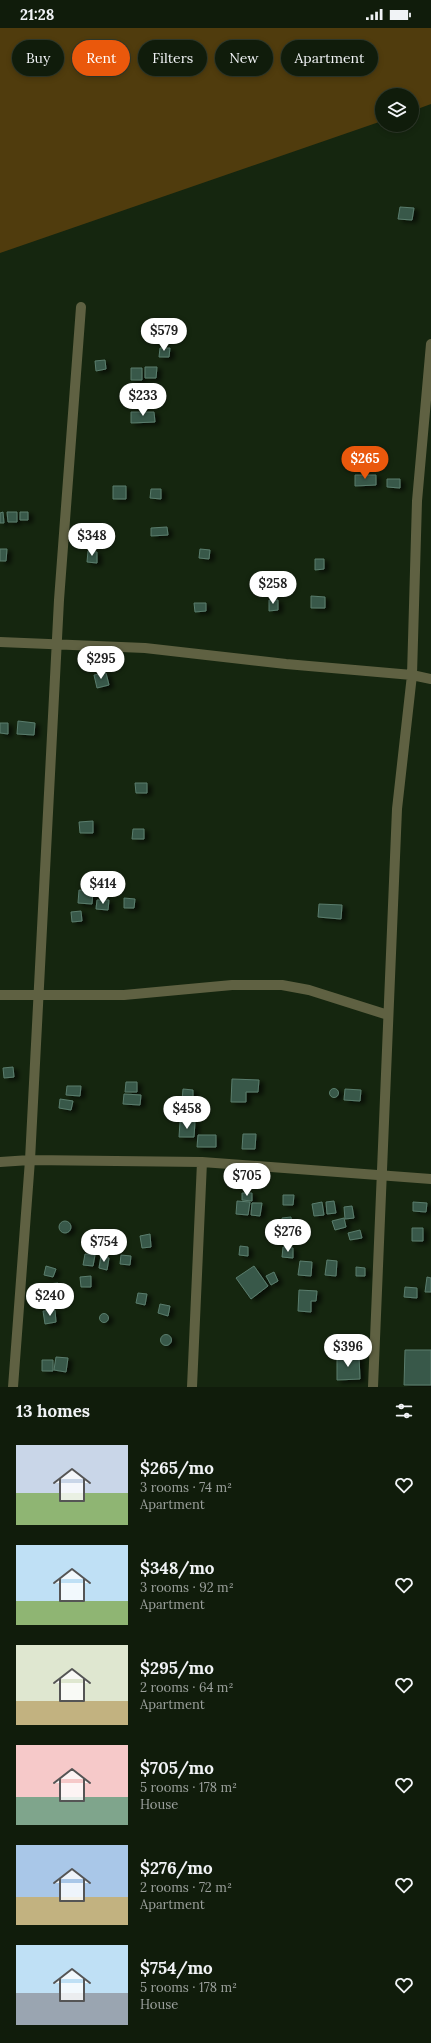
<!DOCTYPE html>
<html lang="en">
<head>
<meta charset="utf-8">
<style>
  body { margin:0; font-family:Lora,serif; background:#192514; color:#f1f3f6; height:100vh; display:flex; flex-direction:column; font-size:15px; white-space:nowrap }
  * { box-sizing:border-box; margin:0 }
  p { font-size:13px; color:#9ca19d }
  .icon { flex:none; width:22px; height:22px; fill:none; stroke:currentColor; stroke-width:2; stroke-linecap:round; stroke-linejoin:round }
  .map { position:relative; height:1359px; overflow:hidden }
  .side { display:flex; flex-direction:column; background:#101c0b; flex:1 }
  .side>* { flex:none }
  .guide { position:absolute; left:12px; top:12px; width:407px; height:36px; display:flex; gap:8px }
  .buttons { position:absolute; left:375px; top:60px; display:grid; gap:8px }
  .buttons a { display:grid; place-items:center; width:44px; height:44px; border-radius:50%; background:#101c0b; box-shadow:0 2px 6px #0003,0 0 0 1px #303a2c; font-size:20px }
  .price { position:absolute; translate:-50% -34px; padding:0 9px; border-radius:14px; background:#fff; color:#222; font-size:13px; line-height:26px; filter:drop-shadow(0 1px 2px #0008) }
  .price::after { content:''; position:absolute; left:50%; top:24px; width:12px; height:9px; margin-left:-6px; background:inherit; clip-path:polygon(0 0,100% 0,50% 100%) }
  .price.active { background:#ea580c; color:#fff }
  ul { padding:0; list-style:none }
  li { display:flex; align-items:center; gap:12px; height:100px; padding:0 16px }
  li span { display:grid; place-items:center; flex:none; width:112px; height:80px; border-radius:0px; color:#555 }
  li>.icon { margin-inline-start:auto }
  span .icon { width:48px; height:48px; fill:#fffc; stroke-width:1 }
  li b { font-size:17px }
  h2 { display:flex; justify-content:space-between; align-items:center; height:48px; padding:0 16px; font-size:17px }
  .tag { padding:0 14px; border-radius:18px; background:#101c0b; box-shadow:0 2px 6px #0003,0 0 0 1px #303a2c; font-size:14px; line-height:36px }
  .tag.active { background:#ea580c; color:#fff }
  .status { display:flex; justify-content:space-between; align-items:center; height:28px; padding:0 20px; background:#101c0b; direction:ltr }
  .status svg { height:11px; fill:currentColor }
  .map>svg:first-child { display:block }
</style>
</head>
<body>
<div class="status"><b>21:28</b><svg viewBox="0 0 49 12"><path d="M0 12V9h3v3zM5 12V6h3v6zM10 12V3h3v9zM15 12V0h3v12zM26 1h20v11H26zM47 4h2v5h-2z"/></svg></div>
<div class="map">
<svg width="431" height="1359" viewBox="0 0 431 1359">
  <defs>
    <filter id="shadow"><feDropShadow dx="4.5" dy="2.5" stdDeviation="2" flood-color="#0009"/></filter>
  </defs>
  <rect width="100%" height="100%" fill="#15260f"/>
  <path fill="#503c0d" d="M0,0H431V76L412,83V67H382V93L0,225Z"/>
  <path fill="#375849" stroke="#5a7d6d" filter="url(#shadow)" d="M400,179L414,180L412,192L398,191Z
    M160,320H170L169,329H159Z
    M105,332L106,341L96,343L95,333Z
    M145,339H157L156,350H145Z
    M131,340H142V352H131Z
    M131,384H154L155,394L131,395Z
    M355,447H376V457L355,458Z
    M387,451H400V460L387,459Z
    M113,458H126V471H113Z
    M151,461H161V471L150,470Z
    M3,484L4,495H0V485Z
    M7,484H17V494H8Z
    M20,484H28V492H20Z
    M167,499L168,507L151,508V500Z
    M0,521H7L6,533H0Z
    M200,521L210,522L209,531L199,530Z
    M88,523L97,524V535L87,534Z
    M315,531H324V541L315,542Z
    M311,568L325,569V580H311Z
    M269,572H278V582L269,583Z
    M194,575H206V583L195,584Z
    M106,645L109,657L97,660L94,647Z
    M18,693L35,695L34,707L17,706Z
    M0,695H8V706L0,705Z
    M135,755H147V765H136Z
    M93,793V805H80L79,794Z
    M133,801H144V811H132Z
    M79,862L93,863L92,876L78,875Z
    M124,870L135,871L134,880H124Z
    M97,872H109L108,882L96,881Z
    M319,876L342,877L341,891L318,889Z
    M81,883L82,893L72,894L71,884Z
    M13,1039L14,1049L4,1050L3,1040Z
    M232,1051L259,1052L258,1064H246V1074H231Z
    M126,1054H137V1064H125Z
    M67,1058H81L80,1068L66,1067Z
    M329.5 1065a4.5 4.5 0 1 1 9 0a4.5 4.5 0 1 1-9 0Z
    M183,1061L193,1062V1074L182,1073Z
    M345,1061L361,1062L360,1073L344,1072Z
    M124,1066L141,1067L140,1077L123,1076Z
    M60,1071L73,1073L71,1082L59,1080Z
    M180,1094H195L194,1109H179Z
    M243,1106H256L255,1121H242Z
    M198,1107H216V1119H197Z
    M242,1165H252V1173L242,1172Z
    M283,1167H294L293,1177H283Z
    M237,1173L250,1174L248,1187L236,1186Z
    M334,1173L336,1185L327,1186L326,1174Z
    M322,1174L324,1187L314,1188L312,1176Z
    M413,1174L427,1175L426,1184L413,1183Z
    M252,1175H262L260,1188L251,1187Z
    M352,1178L354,1190L345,1191L344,1179Z
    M291,1189L292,1197L282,1198V1190Z
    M344,1190L346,1199L335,1202L332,1193Z
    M59 1199a6 6 0 1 1 12 0a6 6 0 1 1-12 0Z
    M412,1200H423V1213H412Z
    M278,1201H286V1208H278Z
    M360,1202L362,1210L350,1212L348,1205Z
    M150,1206L151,1219L142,1220L140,1208Z
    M240,1218L248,1219V1228L239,1227Z
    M283,1219L293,1220V1230L282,1229Z
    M85,1226L95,1227L93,1238L83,1237Z
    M121,1227L131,1228L130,1237L120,1236Z
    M101,1228L109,1230L107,1242L99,1240Z
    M327,1232L337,1233L336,1248L325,1247Z
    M300,1233L312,1234L311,1248L298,1247Z
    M46,1238L56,1241L53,1249L44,1247Z
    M254,1238L268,1258L251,1271L236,1250Z
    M356,1239L365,1240V1248H356Z
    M274,1244L278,1253L271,1257L266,1248Z
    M91,1248V1259H81L80,1249Z
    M427,1249L431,1250V1264H425Z
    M58,1255L59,1265L49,1266L48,1256Z
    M405,1259L417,1260V1270L404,1269Z
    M299,1262L317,1263L316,1273H311V1284L298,1283Z
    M138,1265L147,1266L145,1277L136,1275Z
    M160,1276L170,1278L168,1288L158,1285Z
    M55,1282L56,1294L45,1296L43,1283Z
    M99.5 1290a4.5 4.5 0 1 1 9 0a4.5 4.5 0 1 1-9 0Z
    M160.5 1312a5.5 5.5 0 1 1 11 0a5.5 5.5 0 1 1-11 0Z
    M405,1322H431V1357H404Z
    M56,1329L68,1330L66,1344L54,1342Z
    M337,1329H359L360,1351L337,1352Z
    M42,1332H53V1343H42Z"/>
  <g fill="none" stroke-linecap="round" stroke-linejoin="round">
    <path stroke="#5f6142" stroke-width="10" d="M0,614L145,620L286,636L412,647L431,651
      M0,967H124L232,957H282L309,962L388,987
      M0,1134L30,1132L202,1134L431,1151
      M13,1359L30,1132L59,572L81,279
      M192,1359L202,1134
      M373,1359L397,781L412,647L417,473L431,316"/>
  </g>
</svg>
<div class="buttons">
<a><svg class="icon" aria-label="layers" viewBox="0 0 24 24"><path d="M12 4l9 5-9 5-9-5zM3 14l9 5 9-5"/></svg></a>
</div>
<b class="price" style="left:164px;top:324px">$579</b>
<b class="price" style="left:143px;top:389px">$233</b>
<b class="price active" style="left:365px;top:452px">$265</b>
<b class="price" style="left:92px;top:529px">$348</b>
<b class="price" style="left:273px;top:577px">$258</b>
<b class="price" style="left:101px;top:652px">$295</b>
<b class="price" style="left:103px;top:877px">$414</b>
<b class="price" style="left:187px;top:1102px">$458</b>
<b class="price" style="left:247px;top:1169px">$705</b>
<b class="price" style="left:288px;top:1225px">$276</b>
<b class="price" style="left:104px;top:1235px">$754</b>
<b class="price" style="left:50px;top:1289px">$240</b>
<b class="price" style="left:348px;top:1340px">$396</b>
<div class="guide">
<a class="tag">Buy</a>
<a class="tag active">Rent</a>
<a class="tag">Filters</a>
<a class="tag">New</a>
<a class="tag">Apartment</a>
</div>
</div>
<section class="side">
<h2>13 homes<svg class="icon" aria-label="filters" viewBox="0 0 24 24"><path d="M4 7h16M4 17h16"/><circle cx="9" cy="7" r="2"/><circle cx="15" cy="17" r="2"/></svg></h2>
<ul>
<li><span style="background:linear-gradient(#c9d6e8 60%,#8fb573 0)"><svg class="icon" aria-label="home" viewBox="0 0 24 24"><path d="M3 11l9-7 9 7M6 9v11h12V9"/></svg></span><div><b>$265/mo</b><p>3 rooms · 74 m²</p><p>Apartment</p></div><svg class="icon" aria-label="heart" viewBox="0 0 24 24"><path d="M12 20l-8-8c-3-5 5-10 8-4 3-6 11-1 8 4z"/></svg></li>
<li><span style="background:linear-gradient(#bfe0f5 70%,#8fb573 0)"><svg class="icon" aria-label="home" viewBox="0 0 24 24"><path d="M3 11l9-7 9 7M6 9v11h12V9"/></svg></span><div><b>$348/mo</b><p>3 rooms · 92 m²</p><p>Apartment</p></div><svg class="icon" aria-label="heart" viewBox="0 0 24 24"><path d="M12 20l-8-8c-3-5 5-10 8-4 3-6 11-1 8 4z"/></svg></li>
<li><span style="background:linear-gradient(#dfe7d0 70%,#c2b280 0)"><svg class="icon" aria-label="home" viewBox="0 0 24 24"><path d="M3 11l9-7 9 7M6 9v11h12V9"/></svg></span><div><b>$295/mo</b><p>2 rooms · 64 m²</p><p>Apartment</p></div><svg class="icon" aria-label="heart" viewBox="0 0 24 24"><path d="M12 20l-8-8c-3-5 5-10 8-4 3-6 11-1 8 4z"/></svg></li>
<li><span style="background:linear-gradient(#f6c9c9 65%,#7fa58c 0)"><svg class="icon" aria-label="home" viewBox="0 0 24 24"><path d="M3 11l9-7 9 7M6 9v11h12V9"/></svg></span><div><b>$705/mo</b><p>5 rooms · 178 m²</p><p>House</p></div><svg class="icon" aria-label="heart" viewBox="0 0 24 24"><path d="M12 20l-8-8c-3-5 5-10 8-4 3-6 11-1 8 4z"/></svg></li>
<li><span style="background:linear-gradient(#a9c7e8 65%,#c2b280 0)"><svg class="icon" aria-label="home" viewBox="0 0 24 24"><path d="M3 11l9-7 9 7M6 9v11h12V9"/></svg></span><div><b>$276/mo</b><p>2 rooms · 72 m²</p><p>Apartment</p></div><svg class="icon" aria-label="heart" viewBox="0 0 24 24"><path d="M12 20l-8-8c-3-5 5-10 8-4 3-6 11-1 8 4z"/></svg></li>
<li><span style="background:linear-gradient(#bfe0f5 60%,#9aa5b1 0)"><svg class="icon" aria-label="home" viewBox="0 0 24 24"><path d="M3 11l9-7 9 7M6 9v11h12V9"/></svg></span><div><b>$754/mo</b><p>5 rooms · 178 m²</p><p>House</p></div><svg class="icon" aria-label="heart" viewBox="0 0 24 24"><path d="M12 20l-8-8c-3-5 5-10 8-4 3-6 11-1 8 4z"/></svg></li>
</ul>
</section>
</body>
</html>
